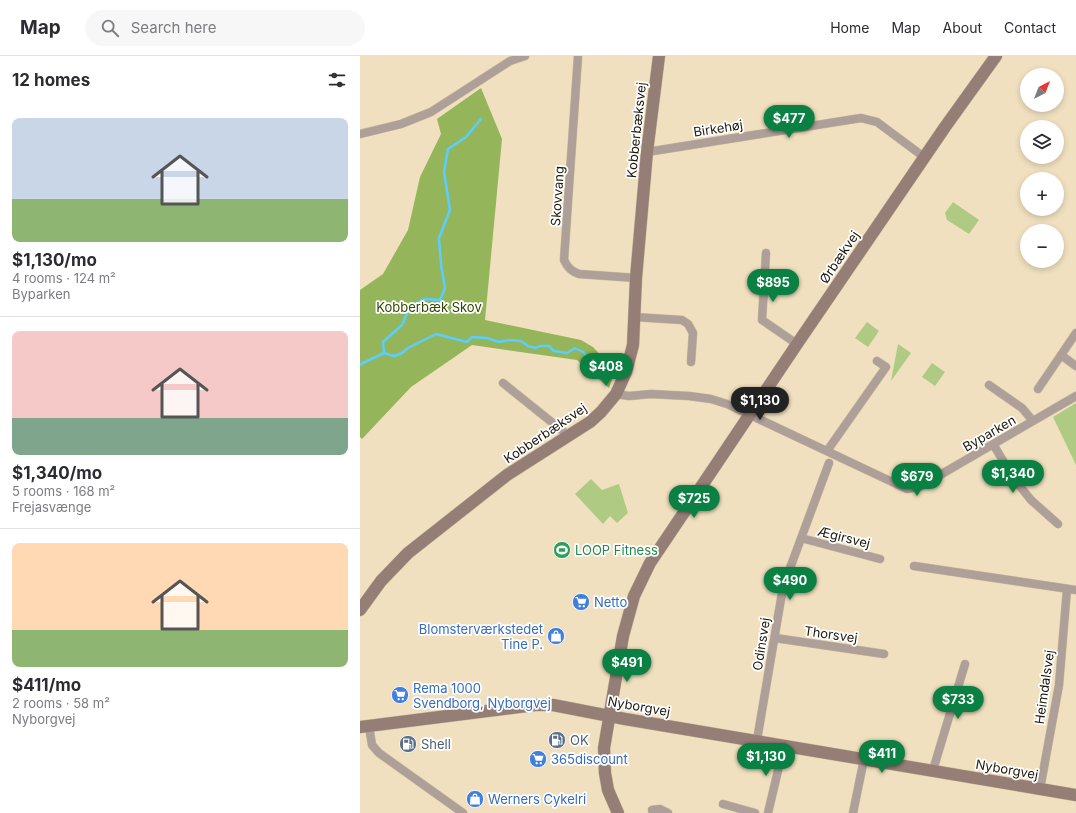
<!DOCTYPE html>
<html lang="en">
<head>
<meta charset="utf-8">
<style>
  body { margin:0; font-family:Inter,sans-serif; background:#f7f7f7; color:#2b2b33; height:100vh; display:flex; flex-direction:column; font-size:15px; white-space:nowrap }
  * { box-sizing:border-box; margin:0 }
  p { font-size:13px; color:#7c7c81 }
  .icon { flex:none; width:22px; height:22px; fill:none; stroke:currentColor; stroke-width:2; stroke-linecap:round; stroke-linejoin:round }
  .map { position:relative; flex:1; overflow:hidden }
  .panel { display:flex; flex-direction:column; background:#fff; width:360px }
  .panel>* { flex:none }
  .needle { width:26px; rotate:42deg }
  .tools { position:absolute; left:660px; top:12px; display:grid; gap:8px }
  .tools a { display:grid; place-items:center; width:44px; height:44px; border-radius:50%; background:#fff; box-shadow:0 2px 6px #0003; font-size:20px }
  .price { position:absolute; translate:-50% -34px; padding:0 9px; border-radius:14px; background:#0b8043; color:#fff; font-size:13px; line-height:26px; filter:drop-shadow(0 1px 2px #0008) }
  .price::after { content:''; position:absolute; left:50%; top:24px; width:12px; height:9px; margin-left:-6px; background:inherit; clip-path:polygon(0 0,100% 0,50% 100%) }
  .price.on { background:#222; color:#fff }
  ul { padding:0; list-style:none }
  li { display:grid; align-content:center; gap:8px; height:212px; padding:0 12px }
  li+li { border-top:1px solid #e1e1e2 }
  li span { display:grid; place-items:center; height:124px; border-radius:8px; color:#555 }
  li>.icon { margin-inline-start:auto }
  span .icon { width:72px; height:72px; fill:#fffc; stroke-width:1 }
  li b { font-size:17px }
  h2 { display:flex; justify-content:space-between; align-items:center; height:48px; padding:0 12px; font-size:17px }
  header { display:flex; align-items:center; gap:24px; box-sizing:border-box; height:56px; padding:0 20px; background:#fff; border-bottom:1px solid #e1e1e2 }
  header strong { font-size:19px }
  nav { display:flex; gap:22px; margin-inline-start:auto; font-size:14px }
  .search { width:280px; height:36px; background:#f7f7f7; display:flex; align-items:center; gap:10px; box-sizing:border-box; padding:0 14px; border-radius:22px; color:#7c7c81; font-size:15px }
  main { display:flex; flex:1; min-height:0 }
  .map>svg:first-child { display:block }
</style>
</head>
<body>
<header>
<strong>Map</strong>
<div class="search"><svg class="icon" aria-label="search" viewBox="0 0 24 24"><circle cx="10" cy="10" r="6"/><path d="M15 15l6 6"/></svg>Search here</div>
<nav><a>Home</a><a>Map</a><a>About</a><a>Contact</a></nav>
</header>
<main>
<section class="panel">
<h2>12 homes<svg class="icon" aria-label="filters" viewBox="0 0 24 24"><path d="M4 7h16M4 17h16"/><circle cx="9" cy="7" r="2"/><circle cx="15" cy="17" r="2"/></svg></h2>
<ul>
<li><span style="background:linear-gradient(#c9d6e8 65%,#8fb573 0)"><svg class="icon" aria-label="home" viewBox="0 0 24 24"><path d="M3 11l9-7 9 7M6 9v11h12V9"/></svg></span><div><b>$1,130/mo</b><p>4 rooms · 124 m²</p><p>Byparken</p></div></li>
<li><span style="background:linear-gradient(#f6c9c9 70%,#7fa58c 0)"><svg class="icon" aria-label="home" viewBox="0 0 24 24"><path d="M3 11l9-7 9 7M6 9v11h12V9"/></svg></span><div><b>$1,340/mo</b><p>5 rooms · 168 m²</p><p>Frejasvænge</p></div></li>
<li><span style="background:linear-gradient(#ffd9b3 70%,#8fb573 0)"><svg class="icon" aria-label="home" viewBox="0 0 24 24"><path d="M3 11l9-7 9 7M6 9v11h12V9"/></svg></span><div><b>$411/mo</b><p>2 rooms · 58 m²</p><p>Nyborgvej</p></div></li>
</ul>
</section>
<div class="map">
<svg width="716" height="757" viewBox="0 0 716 757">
  <rect width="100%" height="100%" fill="#f0e0bf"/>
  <path fill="#afca83" d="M593,146L619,164L609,178L587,164L585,157Z
    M507,266L519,275L508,291L495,282Z
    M538,288L551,297L531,325Z
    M572,307L585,316L575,330L562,321Z
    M716,347V409L693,361Z
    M231,423L242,434L259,428L268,457L257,467L250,460L243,468L215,438Z"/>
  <path fill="#94b55a" d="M121,32L142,83L125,264L221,284L233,291L255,315L249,332L217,304L112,289L51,331L2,383L0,381V234L23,218L48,174L60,121L81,78L77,63Z"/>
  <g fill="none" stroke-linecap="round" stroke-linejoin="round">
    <path stroke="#59cfff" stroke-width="2.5" d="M24,297L23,286L42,269L50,251L64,243L80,244L85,232L81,209L79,182L90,154L84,116L88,93L106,81L121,63
      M24,297L34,300L42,297L48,292L76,278L107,286L112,281L127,282L139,286L149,284L161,285L168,290L176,292L180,290H189L194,295L207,297L215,292L223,296L248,323
      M0,309L3,307L24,297"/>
    <defs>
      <path id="street" d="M218,0L204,204C208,212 211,215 219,218L276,222
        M0,78L41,68L71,56L150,5L165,0
        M287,96L501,62L517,66L564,101
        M406,197L402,264L437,288
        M274,261L322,264L328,268L333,277L331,306
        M701,299L716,310
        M143,327L209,380
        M629,329L662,352L673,365
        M678,333L716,277
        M256,338L269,340L291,338L329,340L351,343L367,348L547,433L561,430L716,340
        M633,388L654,423L671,444L698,468
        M467,395L526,311L517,305
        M441,482L520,503
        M554,510L716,534
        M415,582L524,598
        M9,670L12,689L19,697L103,757
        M397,684L423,531L469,407
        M573,714L605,608
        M680,733L699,629L707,533
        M363,748L395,757
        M292,754L300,753L308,757
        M408,757L424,689
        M493,757L504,703"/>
      <path id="secondary" d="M0,554L21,525L48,497L147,419L230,366L241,356L256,338L266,316L273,289L276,222L287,96L299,0
        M0,671L175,649H193L265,663L716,739
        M258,757L248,734L245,717L244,692L263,580L274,540L290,507L437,288L585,71L636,0"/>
    </defs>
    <use href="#street" stroke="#cabc9f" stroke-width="9"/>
    <use href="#secondary" stroke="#cabc9f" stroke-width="13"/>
    <use href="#street" stroke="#af9f99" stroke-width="8"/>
    <use href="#secondary" stroke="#957e76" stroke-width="12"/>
  </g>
  <defs>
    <symbol id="stadium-disc" viewBox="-11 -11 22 22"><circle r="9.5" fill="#2e9e5b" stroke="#fff"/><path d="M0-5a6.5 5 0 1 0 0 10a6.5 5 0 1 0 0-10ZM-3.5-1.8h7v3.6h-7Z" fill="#fff"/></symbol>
    <symbol id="supermarket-disc" viewBox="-11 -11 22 22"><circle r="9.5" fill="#3f7fe0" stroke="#fff"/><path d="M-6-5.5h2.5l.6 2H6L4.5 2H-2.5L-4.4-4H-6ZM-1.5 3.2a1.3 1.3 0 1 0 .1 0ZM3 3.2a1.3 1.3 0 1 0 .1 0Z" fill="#fff"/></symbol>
    <symbol id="shop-disc" viewBox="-11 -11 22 22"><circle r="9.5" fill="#3f7fe0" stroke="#fff"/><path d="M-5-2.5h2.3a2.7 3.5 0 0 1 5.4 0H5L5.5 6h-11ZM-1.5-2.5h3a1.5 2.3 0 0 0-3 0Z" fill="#fff"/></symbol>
    <symbol id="fuel-disc" viewBox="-11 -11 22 22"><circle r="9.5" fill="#5c6f8a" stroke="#fff"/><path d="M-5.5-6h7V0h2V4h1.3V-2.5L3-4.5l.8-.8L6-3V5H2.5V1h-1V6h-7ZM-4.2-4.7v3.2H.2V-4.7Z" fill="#fff"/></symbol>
  </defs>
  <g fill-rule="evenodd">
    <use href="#stadium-disc" x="192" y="484" width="20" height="20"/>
    <use href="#supermarket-disc" x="211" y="536" width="20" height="20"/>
    <use href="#shop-disc" x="186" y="570" width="20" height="20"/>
    <use href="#supermarket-disc" x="30" y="629" width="20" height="20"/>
    <use href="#fuel-disc" x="187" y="674" width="20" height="20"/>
    <use href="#fuel-disc" x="38" y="678" width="20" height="20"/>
    <use href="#supermarket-disc" x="168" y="693" width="20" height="20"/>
    <use href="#shop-disc" x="105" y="733" width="20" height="20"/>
  </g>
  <g text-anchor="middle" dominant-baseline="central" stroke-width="3.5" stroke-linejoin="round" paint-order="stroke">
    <g font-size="13" fill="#1d180c" stroke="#fff">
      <text transform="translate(358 72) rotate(-9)">Birkehøj</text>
      <text transform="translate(276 74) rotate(-84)">Kobberbæksvej</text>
      <text transform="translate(197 140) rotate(-86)">Skovvang</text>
      <text transform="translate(479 201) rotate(-56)">Ørbækvej</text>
      <text transform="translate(185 377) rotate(-34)">Kobberbæksvej</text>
      <text transform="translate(629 377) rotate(-30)">Byparken</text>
      <text transform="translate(484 481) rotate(14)">Ægirsvej</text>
      <text transform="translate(471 578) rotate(8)">Thorsvej</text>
      <text transform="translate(401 588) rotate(-81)">Odinsvej</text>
      <text transform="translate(684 631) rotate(-82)">Heimdalsvej</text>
      <text transform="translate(279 650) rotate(10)">Nyborgvej</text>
      <text transform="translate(647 713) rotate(10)">Nyborgvej</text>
    </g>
    <g font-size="13" fill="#314500" stroke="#fff">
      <text x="69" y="251">Kobberbæk Skov</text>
    </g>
    <g font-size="13" fill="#27864d" stroke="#fff" text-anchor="start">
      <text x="215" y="494">LOOP Fitness</text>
    </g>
    <g font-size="13" fill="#366cbe" stroke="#fff" text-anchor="start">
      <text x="234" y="546">Netto</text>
      <text x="183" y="573" text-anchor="end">Blomsterværkstedet<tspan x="183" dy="15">Tine P.</tspan></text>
      <text x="53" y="632">Rema 1000<tspan x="53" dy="15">Svendborg, Nyborgvej</tspan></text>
      <text x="191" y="703">365discount</text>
      <text x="128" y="743">Werners Cykelri</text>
    </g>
    <g font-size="13" fill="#4e5e75" stroke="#fff" text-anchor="start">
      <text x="210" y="684">OK</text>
      <text x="61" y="688">Shell</text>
    </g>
  </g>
</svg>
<div class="tools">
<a><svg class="needle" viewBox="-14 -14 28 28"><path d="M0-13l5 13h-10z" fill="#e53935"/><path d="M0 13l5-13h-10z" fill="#7c7c81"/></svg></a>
<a><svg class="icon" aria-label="layers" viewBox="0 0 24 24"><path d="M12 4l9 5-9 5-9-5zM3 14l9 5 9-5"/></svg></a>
<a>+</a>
<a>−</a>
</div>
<b class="price" style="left:429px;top:83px">$477</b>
<b class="price" style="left:413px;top:247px">$895</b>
<b class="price" style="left:246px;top:331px">$408</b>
<b class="price on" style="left:400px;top:365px">$1,130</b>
<b class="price" style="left:653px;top:438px">$1,340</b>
<b class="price" style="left:557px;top:441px">$679</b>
<b class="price" style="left:334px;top:463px">$725</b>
<b class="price" style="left:430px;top:545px">$490</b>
<b class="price" style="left:267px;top:627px">$491</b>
<b class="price" style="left:598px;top:664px">$733</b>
<b class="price" style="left:522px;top:718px">$411</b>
<b class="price" style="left:406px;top:721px">$1,130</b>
</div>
</main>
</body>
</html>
